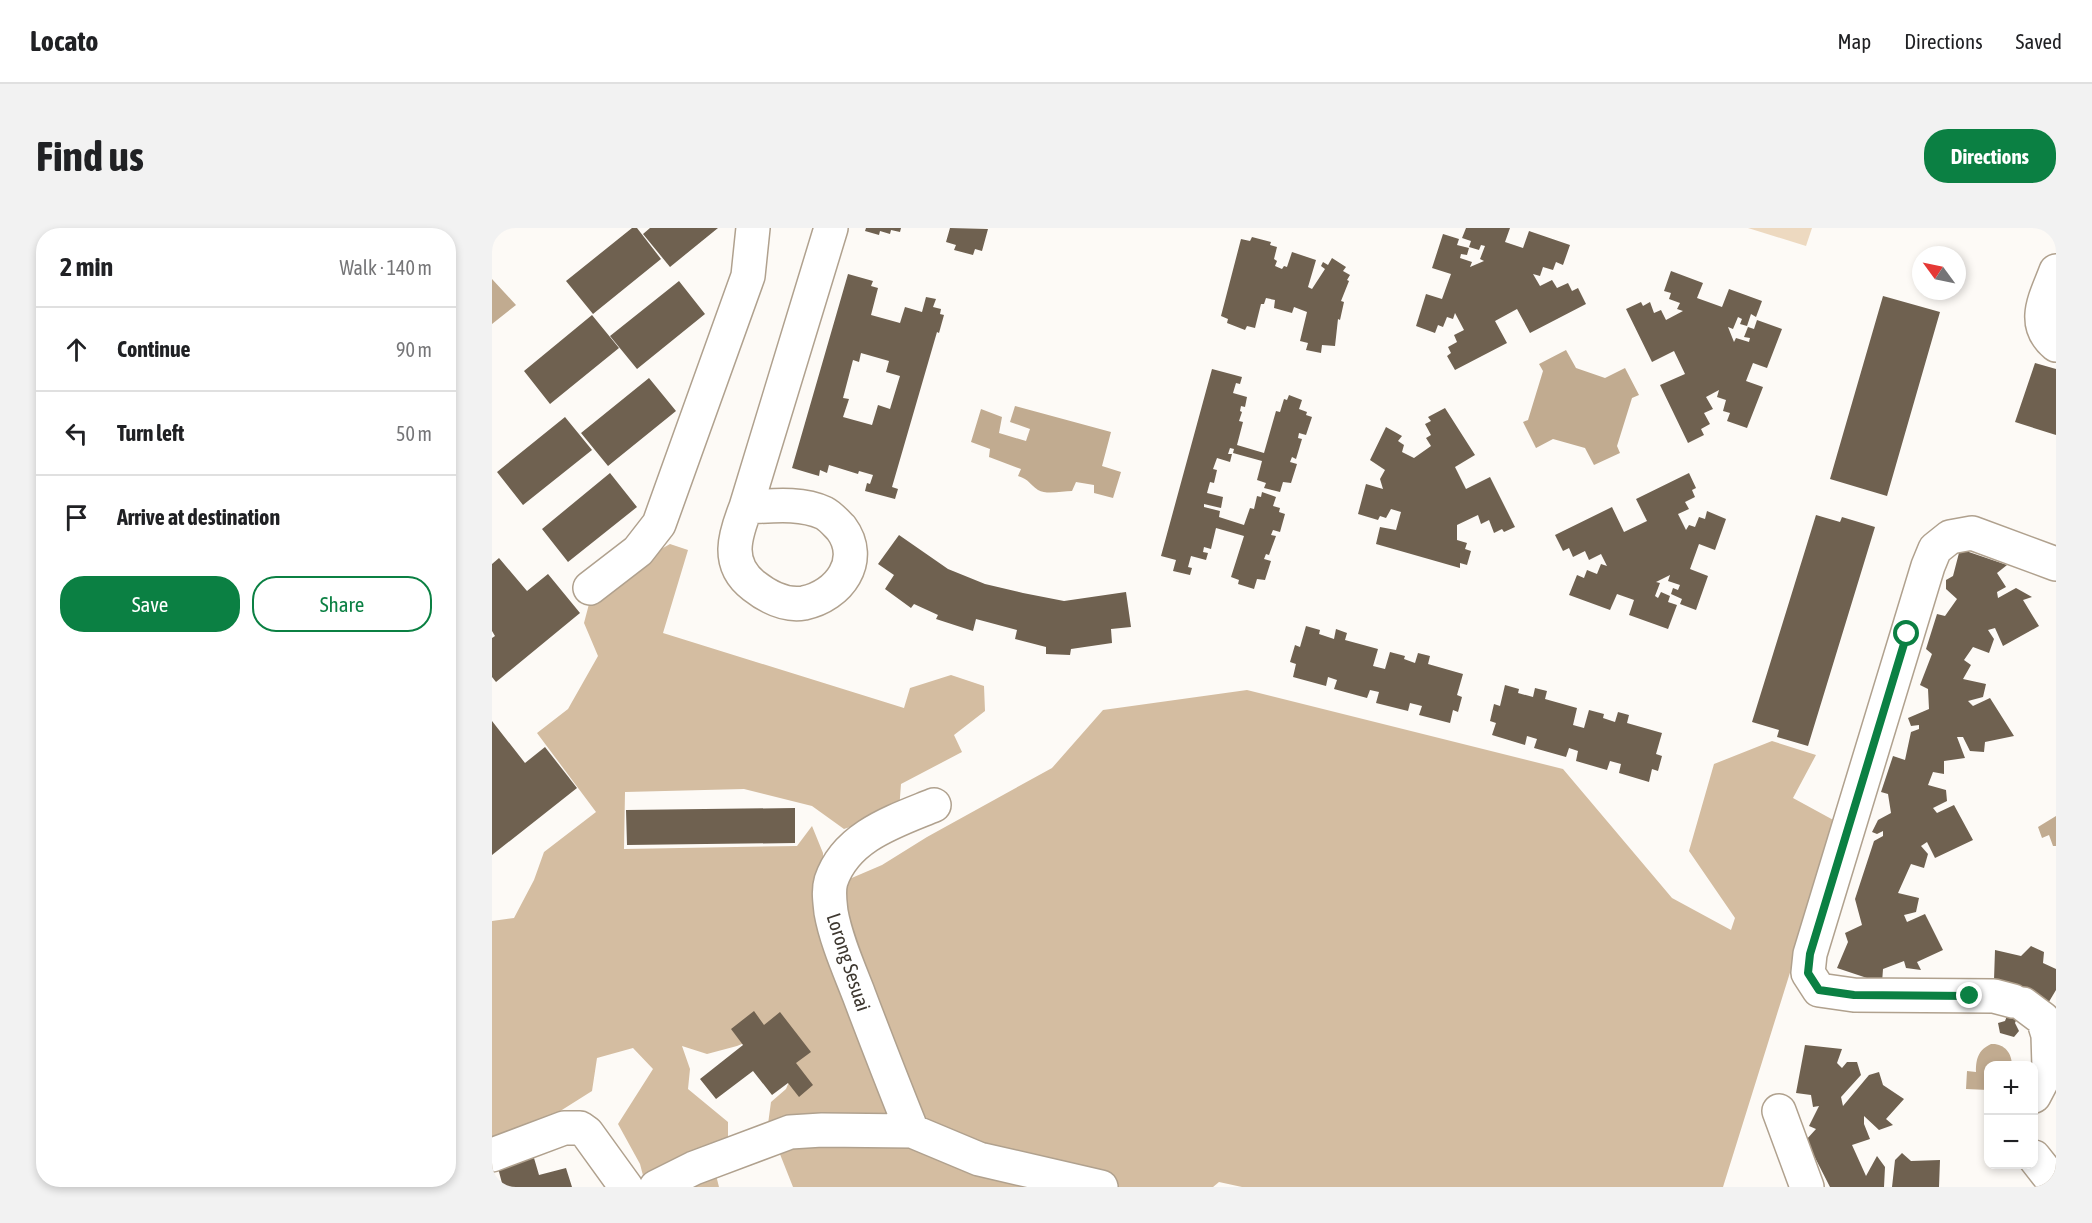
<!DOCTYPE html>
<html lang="en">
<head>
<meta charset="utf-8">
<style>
	body { margin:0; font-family:"Asap Condensed",sans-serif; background:#f2f2f2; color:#202124 }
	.controls { position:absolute; right:18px; bottom:18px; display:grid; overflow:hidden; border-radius:12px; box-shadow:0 3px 9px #0003 }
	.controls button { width:54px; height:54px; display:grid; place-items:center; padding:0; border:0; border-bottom:2px solid #e0e0e0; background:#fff; color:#202124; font:30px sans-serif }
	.compass { position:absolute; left:1420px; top:18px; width:54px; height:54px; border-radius:50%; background:#fff; box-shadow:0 3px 9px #0003; rotate:303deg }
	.stop { position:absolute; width:18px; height:18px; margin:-14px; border:4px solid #0b8043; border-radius:50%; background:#fff }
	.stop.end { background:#0b8043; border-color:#fff; box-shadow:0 2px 6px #0008 }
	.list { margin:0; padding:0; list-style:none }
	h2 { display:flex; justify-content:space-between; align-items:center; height:78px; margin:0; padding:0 24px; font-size:26px }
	h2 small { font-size:20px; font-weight:400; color:#757577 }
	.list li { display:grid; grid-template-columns:39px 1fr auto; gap:18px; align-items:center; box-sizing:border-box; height:84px; padding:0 24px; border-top:2px solid #e0e0e0 }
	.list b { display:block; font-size:22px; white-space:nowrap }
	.list em { font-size:20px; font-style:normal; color:#757577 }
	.actions { display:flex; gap:12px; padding:18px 24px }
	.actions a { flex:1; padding:14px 0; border:2px solid #0b8043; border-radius:24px; text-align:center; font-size:21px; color:#0b8043 }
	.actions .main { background:#0b8043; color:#fff }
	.icon { flex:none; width:33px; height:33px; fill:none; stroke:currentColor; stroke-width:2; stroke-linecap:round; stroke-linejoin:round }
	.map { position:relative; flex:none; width:1564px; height:959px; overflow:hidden; border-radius:24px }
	header { display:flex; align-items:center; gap:36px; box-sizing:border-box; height:84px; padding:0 30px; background:#fff; border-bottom:2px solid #e0e0e0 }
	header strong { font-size:28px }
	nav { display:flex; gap:33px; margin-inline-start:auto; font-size:21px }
	.intro { display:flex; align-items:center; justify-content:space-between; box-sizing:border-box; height:144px; padding:0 36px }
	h1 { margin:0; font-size:42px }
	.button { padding:15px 27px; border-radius:24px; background:#0b8043; color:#fff; font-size:21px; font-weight:700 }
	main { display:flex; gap:36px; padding:0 36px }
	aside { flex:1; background:#fff; border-radius:24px; box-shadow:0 3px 9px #0003 }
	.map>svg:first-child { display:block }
</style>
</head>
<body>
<header>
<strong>Locato</strong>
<nav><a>Map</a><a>Directions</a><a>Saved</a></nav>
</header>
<div class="intro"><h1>Find us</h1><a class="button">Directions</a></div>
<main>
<aside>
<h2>2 min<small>Walk · 140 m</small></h2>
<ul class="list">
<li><svg class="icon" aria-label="ahead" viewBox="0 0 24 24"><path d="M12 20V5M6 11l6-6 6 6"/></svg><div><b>Continue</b></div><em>90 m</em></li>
<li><svg class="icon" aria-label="left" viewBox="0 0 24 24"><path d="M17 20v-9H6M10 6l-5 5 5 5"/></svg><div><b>Turn left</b></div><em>50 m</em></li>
<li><svg class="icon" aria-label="arrive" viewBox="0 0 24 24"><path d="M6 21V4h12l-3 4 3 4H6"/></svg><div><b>Arrive at destination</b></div></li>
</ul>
<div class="actions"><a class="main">Save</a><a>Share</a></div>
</aside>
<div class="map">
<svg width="1564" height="959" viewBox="0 0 1564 959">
	<rect width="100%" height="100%" fill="#fdfaf6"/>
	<path fill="#edd9c0" d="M 1256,0 L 1320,0 L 1314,18 Z"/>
	<path fill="#d4bda1" d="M 178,316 L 196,322 L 171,405 L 412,480 L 418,460 L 459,447 L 492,458 L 493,483 L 462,507 L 470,524 L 409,556 L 407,583 L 352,601 L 320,578 L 252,561 L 133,564 L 132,621 L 305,618 L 320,598 L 331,625 L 331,651 L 348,655 L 390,637 L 435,609 L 560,540 L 611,482 L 755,462 L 1071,541 L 1180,670 L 1239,702 L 1243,690 L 1197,623 L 1222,536 L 1280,513 L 1324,527 L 1301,570 L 1345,594 L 1231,959 L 750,959 L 727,954 L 721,959 L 301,959 L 276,896 L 279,874 L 294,861 L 303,839 L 277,805 L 245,818 L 215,826 L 190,818 L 198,841 L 196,861 L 236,894 L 236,919 L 224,947 L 227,959 L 154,959 L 148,936 L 126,896 L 161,841 L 141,820 L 105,830 L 100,863 L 54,892 L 0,915 L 0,693 L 22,690 L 42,652 L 52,624 L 104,584 L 45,505 L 76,481 L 106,428 L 92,395 L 97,376 L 143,336 Z"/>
	<path fill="#c1ab90" d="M 0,51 L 24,77 L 0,96 Z
		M 1074,122 L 1084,140 L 1113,150 L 1133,140 L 1147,167 L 1140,170 L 1125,218 L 1128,225 L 1102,237 L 1093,220 L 1061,211 L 1044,220 L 1031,194 L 1036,192 L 1051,143 L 1047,136 Z
		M 523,178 L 619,204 L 610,238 L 629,244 L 621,270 L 602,265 L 602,257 L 584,254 L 580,263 C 570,263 555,267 546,262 C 537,256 538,252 526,248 L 529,241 L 497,229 L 498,221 L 479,214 L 489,181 L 510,189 L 507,205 L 534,213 L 538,201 L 518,194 Z
		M 1564,588 L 1564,618 L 1561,618 L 1557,607 L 1550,610 L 1546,599 Z
		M 1499,816 C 1512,815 1520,825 1520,837 L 1496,838 L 1496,862 L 1474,861 L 1475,843 L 1484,844 C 1484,831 1486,822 1499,816 Z"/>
	<path fill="#6f6150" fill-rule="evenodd" d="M 140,0 L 145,0 L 169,31 L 101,86 L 74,53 Z
		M 158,0 L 226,0 L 178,39 L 151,6 Z
		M 374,0 L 409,0 L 408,4 L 399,2 L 398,6 L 388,3 L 387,7 L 373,3 Z
		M 458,0 L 496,1 L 490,23 L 483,21 L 481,27 L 462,22 L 464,17 L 454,14 Z
		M 974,0 L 1018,0 L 1013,14 L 1031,20 L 1037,3 L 1078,17 L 1071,37 L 1064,34 L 1061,42 L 1051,39 L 1048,48 L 1041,46 L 1048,58 L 1060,52 L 1065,60 L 1076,55 L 1080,63 L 1086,60 L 1094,76 L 1038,105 L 1025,81 L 1003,93 L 1015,115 L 963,142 L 955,128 L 959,125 L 956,119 L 965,114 L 962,107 L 972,102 L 963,85 L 961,91 L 955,89 L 951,99 L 946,97 L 943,105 L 924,98 L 934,66 L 950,71 L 959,46 L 940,40 L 951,6 L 967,11 L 965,17 L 977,20 L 975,27 L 969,26 L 968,30 L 980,34 L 978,39 L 992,33 L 988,31 L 993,18 L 989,17 L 987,22 L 977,19 L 979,13 L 970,10 Z
		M 760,9 L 779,14 L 778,17 L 785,19 L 782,31 L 785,33 L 783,38 L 790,41 L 792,38 L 795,39 L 800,24 L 824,32 L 816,59 L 820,61 L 833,41 L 829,38 L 831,34 L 836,37 L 840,30 L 854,39 L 851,43 L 858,47 L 855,52 L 857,53 L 849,73 L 852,74 L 848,92 L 846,91 L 843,118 L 830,117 L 829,125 L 814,122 L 816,115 L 808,113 L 815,84 L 802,79 L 800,85 L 782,80 L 783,72 L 774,70 L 772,76 L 769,76 L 763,100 L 755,98 L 753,102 L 735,95 L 736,91 L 729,88 L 749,11 L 758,13 Z
		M 1179,43 L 1211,55 L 1205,70 L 1230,79 L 1237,61 L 1270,73 L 1264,89 L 1259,86 L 1255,98 L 1248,96 L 1250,91 L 1246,89 L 1241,101 L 1236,99 L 1242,114 L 1244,110 L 1257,114 L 1258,110 L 1252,109 L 1256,99 L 1262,101 L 1265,92 L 1290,101 L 1275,140 L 1261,135 L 1254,153 L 1271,159 L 1255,200 L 1235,193 L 1238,185 L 1231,183 L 1234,172 L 1225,169 L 1227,162 L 1214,169 L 1221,181 L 1212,185 L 1218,196 L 1209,201 L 1212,207 L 1196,215 L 1168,157 L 1193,146 L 1182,123 L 1160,134 L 1134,81 L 1149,74 L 1151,78 L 1158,74 L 1162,85 L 1169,82 L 1174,92 L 1191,83 L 1185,81 L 1188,75 L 1177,71 L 1179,65 L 1172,63 Z
		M 356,46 L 381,53 L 379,58 L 386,60 L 379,87 L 408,95 L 413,79 L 430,84 L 434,69 L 444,71 L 441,79 L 449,81 L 448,86 L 452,87 L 447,105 L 445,104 L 400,259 L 406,261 L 403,271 L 373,263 L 375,255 L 378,256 L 381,247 L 367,243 L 366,246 L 337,237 L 335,245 L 328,242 L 327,248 L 300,240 ZM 369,125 L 397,133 L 394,144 L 408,148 L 398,181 L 386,177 L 380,197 L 351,189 L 357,171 L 351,170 L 361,132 L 367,134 Z
		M 187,53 L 213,86 L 145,141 L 118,108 Z
		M 1391,68 L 1448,84 L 1395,268 L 1338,251 Z
		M 100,87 L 127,120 L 58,176 L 32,143 Z
		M 1543,135 L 1564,141 L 1564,207 L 1523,194 Z
		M 720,141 L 750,149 L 748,156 L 744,155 L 741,165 L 755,169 L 753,179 L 749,178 L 748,183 L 750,184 L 747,193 L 751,194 L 745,217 L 772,225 L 784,183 L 788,184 L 792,171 L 795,172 L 797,167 L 810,172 L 807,181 L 815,184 L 814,187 L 820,189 L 814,207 L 807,205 L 806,210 L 810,211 L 804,231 L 800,229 L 798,234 L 805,236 L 799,255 L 791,254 L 788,264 L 772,260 L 774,255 L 765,252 L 770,233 L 741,225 L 742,221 L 738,220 L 736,226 L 740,226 L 738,234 L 725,230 L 721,241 L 725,242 L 722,255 L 718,254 L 715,265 L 731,269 L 729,280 L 712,276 L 712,279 L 728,283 L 727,289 L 752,297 L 758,280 L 762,281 L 765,268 L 769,269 L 770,264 L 784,269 L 781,278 L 788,280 L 787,284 L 793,286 L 788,304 L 781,302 L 779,307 L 784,308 L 777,327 L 774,326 L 772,331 L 779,333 L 773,352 L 765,351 L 762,361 L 746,356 L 747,352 L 739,349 L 752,308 L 724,300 L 719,321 L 712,319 L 711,324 L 716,325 L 714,332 L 699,328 L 696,339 L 700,340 L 698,347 L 681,343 L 684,332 L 669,328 Z
		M 157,150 L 184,183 L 116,238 L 89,205 Z
		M 953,180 L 983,227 L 963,239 L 974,261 L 998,249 L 1023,299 L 1012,304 L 1010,301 L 1002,305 L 997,292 L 989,296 L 986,287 L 965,297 L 965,312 L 975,315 L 973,321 L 979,323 L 975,337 L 968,335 L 968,340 L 884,316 L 888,299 L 904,302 L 909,284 L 899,281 L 894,290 L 888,288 L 886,292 L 866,286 L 874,256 L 891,261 L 888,251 L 893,242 L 878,232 L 894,199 L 910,208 L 906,213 L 912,217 L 910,224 L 922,230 L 939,218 L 934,210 L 939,207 L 933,196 L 939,193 L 936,189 Z
		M 73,189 L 100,222 L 31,277 L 5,244 Z
		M 118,245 L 145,279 L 76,334 L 50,301 Z
		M 1197,245 L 1204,260 L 1200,262 L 1203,269 L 1193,274 L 1197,281 L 1186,286 L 1194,302 L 1197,297 L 1203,299 L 1207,289 L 1213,291 L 1215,283 L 1234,291 L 1223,322 L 1207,316 L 1198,341 L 1216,348 L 1204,382 L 1188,376 L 1190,371 L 1179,366 L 1181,360 L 1186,362 L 1188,357 L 1176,353 L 1178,347 L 1164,354 L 1168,355 L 1163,368 L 1166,370 L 1169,364 L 1178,368 L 1176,374 L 1185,377 L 1176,401 L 1137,387 L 1142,372 L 1125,366 L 1118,382 L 1077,367 L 1085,347 L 1092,350 L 1095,342 L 1105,346 L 1109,336 L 1115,338 L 1109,326 L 1097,332 L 1093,323 L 1081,329 L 1077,320 L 1071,323 L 1063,307 L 1120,279 L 1132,304 L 1155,293 L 1144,271 Z
		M 1324,287 L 1348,294 L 1350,289 L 1383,299 L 1316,518 L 1285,509 L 1287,502 L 1260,494 Z
		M 407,307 L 456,341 L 493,356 L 531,365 L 572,373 L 634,364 L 639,399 L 619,401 L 620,415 L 579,421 L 578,427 L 554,426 L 554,419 L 523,411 L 525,402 L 484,391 L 481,403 L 444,391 L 446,387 L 422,376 L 419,380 L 393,361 L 402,347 L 386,336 Z
		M 1468,321 L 1515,337 L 1505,345 L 1514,359 L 1505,364 L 1506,370 L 1524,360 L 1540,369 L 1531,372 L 1547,398 L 1511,418 L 1503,400 L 1496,402 L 1502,411 L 1497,425 L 1481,419 L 1472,432 L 1479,437 L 1471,451 L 1494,456 L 1491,469 L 1476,473 L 1481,478 L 1498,470 L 1522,508 L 1493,514 L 1492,524 L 1478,523 L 1471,509 L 1465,509 L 1473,530 L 1452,533 L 1452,546 L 1441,544 L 1436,557 L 1454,562 L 1455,573 L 1441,580 L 1445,585 L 1462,577 L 1481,612 L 1443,630 L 1435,614 L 1429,618 L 1436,626 L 1432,640 L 1419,636 L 1406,665 L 1427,670 L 1424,684 L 1412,687 L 1415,694 L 1433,686 L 1451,722 L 1425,734 L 1429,742 L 1414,740 L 1412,733 L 1391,741 L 1390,755 L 1345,740 L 1356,714 L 1353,705 L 1370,697 L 1363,671 L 1382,613 L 1391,608 L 1391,603 L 1385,606 L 1380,604 L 1386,592 L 1399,585 L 1396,566 L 1389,564 L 1401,528 L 1413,532 L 1419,504 L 1427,501 L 1427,497 L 1419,498 L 1416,490 L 1437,481 L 1436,461 L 1428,457 L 1440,426 L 1434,421 L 1445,386 L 1453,388 L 1465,371 L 1454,361 L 1454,352 L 1461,348 Z
		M 7,330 L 35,363 L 56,346 L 88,385 L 4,454 L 0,449 L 0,410 L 3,408 L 0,403 L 0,336 Z
		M 814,398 L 828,402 L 827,406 L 842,411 L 844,401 L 855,405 L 853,412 L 886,421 L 881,438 L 893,441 L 898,424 L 913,428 L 912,431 L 923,435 L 926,425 L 938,428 L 936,436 L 971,446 L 965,467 L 970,469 L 966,484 L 961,482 L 958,495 L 927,487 L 930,478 L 918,475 L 916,483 L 884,475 L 887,464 L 878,462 L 875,470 L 842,461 L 845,452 L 836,449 L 834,458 L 801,449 L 804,436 L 798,434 L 803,417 L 808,419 Z
		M 1013,457 L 1027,461 L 1026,465 L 1041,469 L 1043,460 L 1055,463 L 1053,471 L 1085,480 L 1081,497 L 1092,500 L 1097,482 L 1112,486 L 1111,490 L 1123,494 L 1126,484 L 1137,487 L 1135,495 L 1170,505 L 1164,526 L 1170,528 L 1166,543 L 1160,541 L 1157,554 L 1127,545 L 1129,536 L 1118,533 L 1115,542 L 1084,533 L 1086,523 L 1077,520 L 1074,529 L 1042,520 L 1045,511 L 1035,508 L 1033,517 L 1000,507 L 1004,495 L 998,493 L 1002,476 L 1008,478 Z
		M 0,493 L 33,535 L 53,519 L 85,560 L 0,627 Z
		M 303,580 L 303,615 L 135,617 L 134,582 Z
		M 1539,718 L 1552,724 L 1551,735 L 1564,741 L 1564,762 L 1555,777 L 1535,766 L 1523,795 L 1527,803 L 1522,809 L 1508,805 L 1506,795 L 1513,793 L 1526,760 L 1518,754 L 1502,752 L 1503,722 L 1529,728 Z
		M 262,783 L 272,797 L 288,784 L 319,824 L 304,835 L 321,857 L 307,869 L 296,855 L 280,867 L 261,843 L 224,871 L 208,851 L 251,817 L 239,801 Z
		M 1313,817 L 1350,821 L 1345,835 L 1350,840 L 1355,834 L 1365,834 L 1369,847 L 1349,869 L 1351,878 L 1377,847 L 1387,844 L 1391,857 L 1412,871 L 1394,891 L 1401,897 L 1387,902 L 1372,888 L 1372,896 L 1378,911 L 1360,917 L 1374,948 L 1385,928 L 1393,939 L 1392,959 L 1338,959 L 1314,912 L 1324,901 L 1317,898 L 1327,878 L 1321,879 L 1319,867 L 1304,865 Z
		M 1410,925 L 1419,933 L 1448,932 L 1447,959 L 1400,959 L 1403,932 Z
		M 42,930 L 47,947 L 74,940 L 80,959 L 11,959 L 6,940 Z"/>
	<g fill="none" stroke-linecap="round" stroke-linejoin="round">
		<g stroke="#b0a18e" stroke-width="36">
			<path id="minor" d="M 1564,43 C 1554,70 1538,95 1564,117
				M 254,279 C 279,278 308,274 332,285 C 338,288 344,295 349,300 C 373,332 347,368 312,375 C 294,378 276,369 262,358 C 233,336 243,307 254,279 L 339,0
				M 98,360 L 146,323 L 167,296 L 256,48 L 261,0
				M 1521,773 L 1502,768 L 1362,767 L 1327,762 L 1316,745 L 1318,726 L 1436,338 L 1443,321 L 1458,309 L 1480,305 L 1564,336
				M 1531,776 L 1551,791 L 1556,807 L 1557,839 L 1542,868
				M 1287,883 L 1315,959
				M 420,903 C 402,858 384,812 367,767 C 357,741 344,712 339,684 C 338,674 336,663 339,653 C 354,608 403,593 442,577
				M 0,927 L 72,900 L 88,900 L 95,905 L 134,959
				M 1542,929 L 1564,957
				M 164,959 L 202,940 L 298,904 L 330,902 L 420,903 L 487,931 L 609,959"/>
		</g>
		<use href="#minor" stroke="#fff" stroke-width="33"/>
	</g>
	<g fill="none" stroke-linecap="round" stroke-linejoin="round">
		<path stroke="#0b8043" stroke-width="8" d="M 1415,406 L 1318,726 L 1316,745 L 1327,762 L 1362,767 L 1478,768"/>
	</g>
	<g text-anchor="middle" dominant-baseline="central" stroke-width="6" stroke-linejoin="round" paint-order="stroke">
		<g font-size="20" fill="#3e3830" stroke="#fff">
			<text transform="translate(357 734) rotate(72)">Lorong Sesuai</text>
		</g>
	</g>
</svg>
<div class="controls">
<button>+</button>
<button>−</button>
</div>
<svg class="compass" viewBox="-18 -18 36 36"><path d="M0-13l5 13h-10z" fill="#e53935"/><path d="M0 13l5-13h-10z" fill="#757577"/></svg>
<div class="stop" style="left:1415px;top:406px"></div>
<div class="stop end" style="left:1478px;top:768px"></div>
</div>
</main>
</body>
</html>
